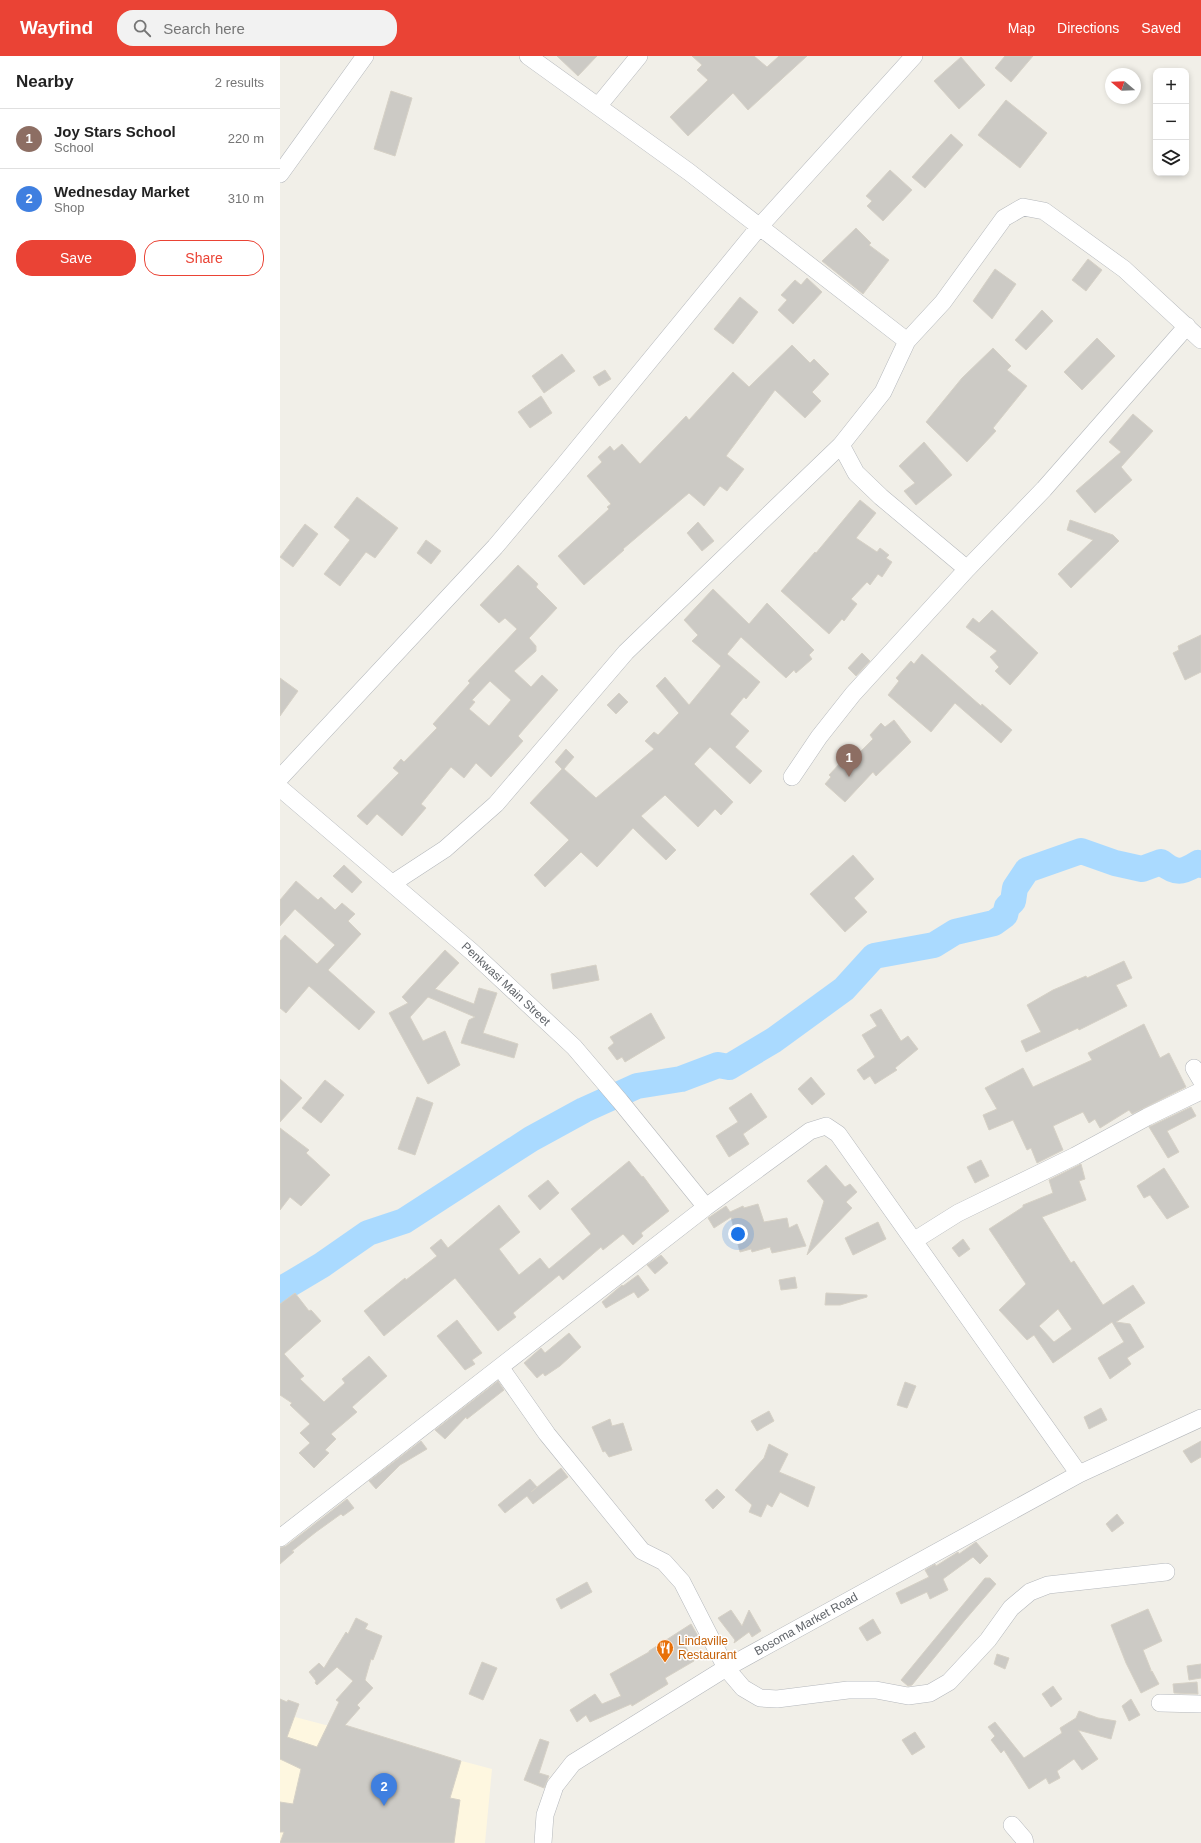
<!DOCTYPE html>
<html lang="en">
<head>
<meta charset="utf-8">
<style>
	body { margin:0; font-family:Helvetica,sans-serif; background:#f2f2f2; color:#222 }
	.controls { position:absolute; right:12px; top:12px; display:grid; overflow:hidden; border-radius:8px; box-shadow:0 2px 6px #0003 }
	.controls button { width:36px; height:36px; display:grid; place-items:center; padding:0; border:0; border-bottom:1px solid #e0e0e0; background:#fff; color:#222; font:20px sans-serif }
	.compass { position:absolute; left:825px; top:12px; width:36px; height:36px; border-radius:50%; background:#fff; box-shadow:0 2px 6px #0003; rotate:289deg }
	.you { position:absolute; left:458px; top:1178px; width:14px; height:14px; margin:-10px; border:3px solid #fff; border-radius:50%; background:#1a73e8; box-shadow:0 0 0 6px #1a73e833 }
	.badge { display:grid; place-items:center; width:26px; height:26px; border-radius:50%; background:#ea4335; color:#fff; font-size:13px; font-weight:700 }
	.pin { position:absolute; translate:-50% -33px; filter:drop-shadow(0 1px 2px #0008) }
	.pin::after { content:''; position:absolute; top:21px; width:14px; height:12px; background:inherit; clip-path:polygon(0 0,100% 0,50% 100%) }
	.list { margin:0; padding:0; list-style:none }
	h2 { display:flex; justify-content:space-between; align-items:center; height:52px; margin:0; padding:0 16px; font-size:17px }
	h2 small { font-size:13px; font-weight:400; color:#767676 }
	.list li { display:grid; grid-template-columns:26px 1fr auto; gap:12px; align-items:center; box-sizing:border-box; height:60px; padding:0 16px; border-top:1px solid #e0e0e0 }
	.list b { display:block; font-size:15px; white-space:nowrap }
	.list p { margin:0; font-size:13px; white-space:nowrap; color:#767676 }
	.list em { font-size:13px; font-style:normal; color:#767676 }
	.actions { display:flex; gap:8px; padding:12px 16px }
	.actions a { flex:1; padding:9px 0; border:1px solid #ea4335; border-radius:16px; text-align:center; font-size:14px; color:#ea4335 }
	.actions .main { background:#ea4335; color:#fff }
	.icon { flex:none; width:22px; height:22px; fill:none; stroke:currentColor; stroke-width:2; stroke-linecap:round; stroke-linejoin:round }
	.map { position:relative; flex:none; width:921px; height:1787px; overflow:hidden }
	header { display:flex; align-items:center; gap:24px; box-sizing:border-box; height:56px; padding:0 20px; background:#ea4335; color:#fff }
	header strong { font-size:19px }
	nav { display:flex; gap:22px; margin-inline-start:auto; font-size:14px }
	.search { width:280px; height:36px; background:#f2f2f2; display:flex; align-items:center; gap:10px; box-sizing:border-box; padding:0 14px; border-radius:16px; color:#767676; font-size:15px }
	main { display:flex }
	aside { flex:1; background:#fff }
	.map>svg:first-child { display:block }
</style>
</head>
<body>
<header>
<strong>Wayfind</strong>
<div class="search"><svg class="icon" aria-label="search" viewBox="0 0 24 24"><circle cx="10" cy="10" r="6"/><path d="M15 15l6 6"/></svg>Search here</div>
<nav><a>Map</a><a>Directions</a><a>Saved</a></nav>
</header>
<main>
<aside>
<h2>Nearby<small>2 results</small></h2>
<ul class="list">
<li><span class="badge" style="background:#8d6e63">1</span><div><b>Joy Stars School</b><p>School</p></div><em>220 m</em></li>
<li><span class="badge" style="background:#3f7fe0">2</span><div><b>Wednesday Market</b><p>Shop</p></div><em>310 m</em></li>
</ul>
<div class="actions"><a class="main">Save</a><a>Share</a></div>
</aside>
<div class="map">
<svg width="921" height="1787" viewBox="0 0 921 1787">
	<rect width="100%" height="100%" fill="#f1efe8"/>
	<path fill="#fef7e0" d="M 0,1657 L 212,1713 L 205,1787 L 0,1787 Z"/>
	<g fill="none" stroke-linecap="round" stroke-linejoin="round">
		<path stroke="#aadaff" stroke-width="26" d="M 0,1234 L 42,1209 L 88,1177 L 124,1165 L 251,1083 L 304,1054 L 357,1030 L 401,1023 L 438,1009 L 449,1011 L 494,984 L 564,933 L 594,900 L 654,889 L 675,876 L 714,867 L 725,859 L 727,851 L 733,845 L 735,832 L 747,814 L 801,795 L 835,807 L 862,813 L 881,806 C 896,818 902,817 918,807 L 921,809"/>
	</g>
	<path fill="#cccac5" stroke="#d6d1c6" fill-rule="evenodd" d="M 277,0 L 317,0 L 298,20 Z
		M 412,0 L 474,0 L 487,11 L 499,0 L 527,0 L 468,54 L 453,37 L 408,80 L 390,61 L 428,24 L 417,14 L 422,9 Z
		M 725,0 L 753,0 L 731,26 L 715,12 Z
		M 681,1 L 705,29 L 679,53 L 654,25 Z
		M 111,35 L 132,42 L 115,100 L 94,93 Z
		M 726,44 L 767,77 L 740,112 L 698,79 Z
		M 671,78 L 683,89 L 645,132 L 632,121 Z
		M 610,114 L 632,134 L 603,165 L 587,150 L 592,145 L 586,140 Z
		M 576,172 L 591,187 L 589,189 L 609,204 L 583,238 L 542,205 Z
		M 808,203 L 822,214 L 806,235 L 792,224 Z
		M 715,213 L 736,228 L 712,263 L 693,245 Z
		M 527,222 L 542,236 L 513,268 L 498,254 L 507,244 L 501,239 L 515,224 L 521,229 Z
		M 460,241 L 478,256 L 453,288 L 434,273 Z
		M 762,254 L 773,265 L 746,294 L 735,284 Z
		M 817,282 L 835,300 L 802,334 L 784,316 Z
		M 512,289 L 530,307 L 534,303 L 549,318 L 532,336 L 541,345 L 525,362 L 495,334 L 446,400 L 464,413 L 447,435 L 440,430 L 424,450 L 409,437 L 343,493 L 344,494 L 304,529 L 278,500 L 329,453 L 327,451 L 331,448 L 307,420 L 322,406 L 318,401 L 330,390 L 334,395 L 342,388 L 360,408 L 406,360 L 409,364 L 453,316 L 469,331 Z
		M 713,292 L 731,310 L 727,314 L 747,330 L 713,372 L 716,375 L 687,406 L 646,366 L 682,322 Z
		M 282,298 L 295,315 L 264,337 L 252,320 Z
		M 325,314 L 331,323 L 319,330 L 313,321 Z
		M 261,340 L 272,357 L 250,372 L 238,356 Z
		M 853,358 L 873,375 L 841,411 L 852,424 L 815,457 L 796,435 L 841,396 L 829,386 Z
		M 644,386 L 672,419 L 636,449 L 624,435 L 635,427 L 619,410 Z
		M 77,441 L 118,472 L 95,502 L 86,496 L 60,530 L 44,518 L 70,484 L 54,471 Z
		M 580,444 L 596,457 L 576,482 L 597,496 L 600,492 L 609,499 L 606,502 L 612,506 L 602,521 L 598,518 L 590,529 L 587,526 L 571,543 L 577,548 L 564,565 L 562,563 L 549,578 L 501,535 L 535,496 L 536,497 Z
		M 790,464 L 833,479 L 839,485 L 791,532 L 778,518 L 813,484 L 787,474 Z
		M 418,466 L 434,485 L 422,495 L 407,477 Z
		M 25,468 L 38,478 L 13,511 L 0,501 Z
		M 146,484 L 161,495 L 151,508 L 137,497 Z
		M 238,509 L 258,528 L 256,531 L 277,552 L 249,582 L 256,590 L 256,595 L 234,615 L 251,631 L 262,619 L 278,634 L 238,680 L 243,685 L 211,721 L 196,707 L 184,722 L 171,711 L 141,748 L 146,752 L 122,780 L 97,758 L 87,769 L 77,760 L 119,717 L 113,712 L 121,703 L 124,706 L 157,672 L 153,668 L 190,627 L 188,625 L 237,573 L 225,562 L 219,567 L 200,549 ZM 210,625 L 231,644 L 209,670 L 189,653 L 195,646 L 192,644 Z
		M 433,533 L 469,568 L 487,547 L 534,594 L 529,599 L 532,603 L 516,617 L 514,614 L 506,622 L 461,581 L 447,598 L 480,626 L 466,643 L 464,641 L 450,658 L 469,675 L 455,691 L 482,715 L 470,728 L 430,691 L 414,708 L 453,746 L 441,759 L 435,753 L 418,771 L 385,739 L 361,760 L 396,794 L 386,804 L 353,772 L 317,811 L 301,796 L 265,831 L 254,819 L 289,784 L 250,747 L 282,713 L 275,706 L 286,693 L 294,701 L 284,713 L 316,742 L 374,693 L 365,685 L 374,676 L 378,679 L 399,657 L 376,630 L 385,621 L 409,649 L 441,610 L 412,585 L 418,579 L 404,564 Z
		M 712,554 L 758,597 L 730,629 L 715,615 L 719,611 L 710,601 L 717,595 L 686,571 L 693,562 L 699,567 Z
		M 921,579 L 921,616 L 905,624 L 893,597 L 899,594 L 898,590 Z
		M 582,597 L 590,605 L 576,620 L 568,612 Z
		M 642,598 L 701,650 L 702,648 L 732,674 L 721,687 L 675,647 L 651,676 L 608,639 L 619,625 L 616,622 L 631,605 L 634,608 Z
		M 0,622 L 18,635 L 0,660 Z
		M 339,637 L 348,646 L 336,658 L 327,649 Z
		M 614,664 L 631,686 L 596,720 L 593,716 L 565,746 L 545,728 L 551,721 L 549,719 L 562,705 L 567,709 L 593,683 L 590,679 L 601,667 L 605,671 Z
		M 573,799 L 594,823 L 574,842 L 587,856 L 565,876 L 530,838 Z
		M 64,809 L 82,826 L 72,837 L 53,820 Z
		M 16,825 L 38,844 L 41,841 L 55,854 L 62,847 L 75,858 L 68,865 L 81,878 L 48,914 L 95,956 L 79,974 L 29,930 L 6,957 L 0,952 L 0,885 L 5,879 L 37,908 L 55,889 L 15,853 L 0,870 L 0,844 Z
		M 165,894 L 179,907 L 155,933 L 194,948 L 199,932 L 217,937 L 203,977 L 238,988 L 234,1002 L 181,987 L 189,964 L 195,961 L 148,941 L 130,961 L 143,985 L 165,975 L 180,1009 L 148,1028 L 109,957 L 128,947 L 122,941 Z
		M 844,905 L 852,922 L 836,929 L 847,950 L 799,974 L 798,972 L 746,996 L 741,985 L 761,976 L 747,949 L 773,934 L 806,920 L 807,922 Z
		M 316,909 L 319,924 L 273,933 L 271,918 Z
		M 601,953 L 621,985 L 628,980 L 638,993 L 615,1012 L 617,1014 L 595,1028 L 590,1020 L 584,1024 L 577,1014 L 595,1001 L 582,979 L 597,970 L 590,959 Z
		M 371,957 L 385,982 L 345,1006 L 342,1001 L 337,1004 L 328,992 L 334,987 L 330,981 Z
		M 864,968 L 880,1002 L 889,997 L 906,1031 L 852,1058 L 849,1054 L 820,1072 L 815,1063 L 809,1067 L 803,1056 L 773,1070 L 783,1094 L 757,1107 L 751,1092 L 747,1094 L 733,1064 L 709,1074 L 703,1059 L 717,1053 L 705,1032 L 743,1012 L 753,1031 L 812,1004 L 808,997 Z
		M 531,1021 L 545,1038 L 532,1049 L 518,1033 Z
		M 0,1023 L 22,1042 L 0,1066 Z
		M 45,1024 L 64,1039 L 41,1067 L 22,1052 Z
		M 471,1037 L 487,1061 L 463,1078 L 469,1088 L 449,1101 L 436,1080 L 458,1066 L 449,1052 Z
		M 137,1041 L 153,1047 L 135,1099 L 118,1093 Z
		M 911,1051 L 916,1060 L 887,1075 L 899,1096 L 888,1102 L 869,1071 Z
		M 0,1072 L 29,1094 L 26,1097 L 50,1119 L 21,1150 L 10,1141 L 0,1154 Z
		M 701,1104 L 709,1120 L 695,1127 L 687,1111 Z
		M 349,1105 L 362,1121 L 363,1120 L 389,1155 L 361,1177 L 363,1180 L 353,1189 L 343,1178 L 323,1194 L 321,1191 L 283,1224 L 279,1219 L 233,1257 L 236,1261 L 218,1275 L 175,1222 L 104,1280 L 84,1255 L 125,1222 L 126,1224 L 157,1200 L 150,1192 L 161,1183 L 168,1192 L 219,1149 L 240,1176 L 219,1193 L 239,1219 L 260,1202 L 269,1213 L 311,1178 L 291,1153 Z
		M 801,1108 L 805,1123 L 799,1125 L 806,1144 L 762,1161 L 791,1207 L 794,1205 L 823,1249 L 853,1229 L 865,1247 L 836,1266 L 850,1268 L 864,1291 L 847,1302 L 851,1308 L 830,1323 L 818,1302 L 844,1286 L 832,1266 L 773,1307 L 754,1279 L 747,1284 L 719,1254 L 746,1228 L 709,1173 L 743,1151 L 743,1149 L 773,1137 L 769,1124 ZM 778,1253 L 792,1273 L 774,1286 L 759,1270 Z
		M 546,1109 L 565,1131 L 570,1128 L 577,1136 L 566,1146 L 572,1152 L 527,1199 L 544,1145 L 527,1125 Z
		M 884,1112 L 909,1151 L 887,1163 L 870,1139 L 864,1142 L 857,1130 Z
		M 268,1124 L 279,1137 L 260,1154 L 248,1140 Z
		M 478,1148 L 484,1166 L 507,1162 L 509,1172 L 517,1168 L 526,1190 L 492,1197 L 490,1191 L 472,1196 L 471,1193 L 460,1196 L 451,1161 L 434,1172 L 428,1162 L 446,1150 L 450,1156 L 463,1150 L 464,1152 Z
		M 598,1166 L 606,1183 L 573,1199 L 565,1182 Z
		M 683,1183 L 690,1193 L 679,1201 L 672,1192 Z
		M 381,1199 L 388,1207 L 375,1218 L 367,1209 Z
		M 358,1219 L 369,1234 L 358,1242 L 354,1236 L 326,1252 L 322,1246 L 342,1229 L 343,1230 Z
		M 515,1221 L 517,1232 L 501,1234 L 499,1224 Z
		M 15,1237 L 29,1255 L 31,1254 L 41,1265 L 4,1298 L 24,1320 L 20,1323 L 44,1346 L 65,1327 L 62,1323 L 89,1300 L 107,1320 L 72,1351 L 77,1356 L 51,1378 L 56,1383 L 45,1394 L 49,1397 L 34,1412 L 19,1397 L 30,1387 L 20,1377 L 30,1368 L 10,1349 L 12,1347 L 0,1339 L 0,1248 Z
		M 546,1237 L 587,1239 L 587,1241 L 560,1249 L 545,1249 Z
		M 177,1264 L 202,1297 L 192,1304 L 195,1308 L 185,1314 L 157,1280 Z
		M 289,1277 L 301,1291 L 280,1310 L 265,1320 L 263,1317 L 257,1322 L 244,1307 L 261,1292 L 265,1297 Z
		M 218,1325 L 224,1334 L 187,1363 L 186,1361 L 165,1383 L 155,1374 Z
		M 625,1326 L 636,1330 L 627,1352 L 617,1349 Z
		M 821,1352 L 827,1364 L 809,1373 L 804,1361 Z
		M 489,1355 L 494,1365 L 477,1375 L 471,1365 Z
		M 330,1363 L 332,1370 L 343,1367 L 352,1394 L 329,1401 L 325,1395 L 323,1396 L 312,1371 Z
		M 141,1385 L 147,1393 L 120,1409 L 96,1433 L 89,1425 Z
		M 921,1385 L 921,1401 L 911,1407 L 903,1395 Z
		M 489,1388 L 508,1398 L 499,1416 L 535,1431 L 528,1451 L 500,1436 L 492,1451 L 487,1448 L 481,1461 L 469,1456 L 472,1449 L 455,1434 L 484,1402 Z
		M 281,1412 L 288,1421 L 253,1448 L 247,1440 L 225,1457 L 218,1449 L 250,1423 L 257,1431 L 251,1436 Z
		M 437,1433 L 445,1441 L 433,1453 L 425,1444 Z
		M 67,1443 L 74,1452 L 63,1460 L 61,1458 L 36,1476 L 12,1495 L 14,1496 L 0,1508 L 0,1492 L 6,1490 Z
		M 837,1458 L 844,1467 L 832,1476 L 826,1468 Z
		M 696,1486 L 708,1500 L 700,1508 L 693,1501 L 663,1523 L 668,1534 L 650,1543 L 647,1536 L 621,1548 L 616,1537 L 649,1521 L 645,1514 L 655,1508 L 656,1510 L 678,1496 L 679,1498 Z
		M 705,1522 L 710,1522 L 716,1528 L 685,1564 L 632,1629 L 628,1630 L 621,1624 Z
		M 307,1526 L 312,1536 L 281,1553 L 276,1543 Z
		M 868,1553 L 882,1585 L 863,1594 L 871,1614 L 870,1615 L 872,1615 L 879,1628 L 861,1637 L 846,1607 L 831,1569 Z
		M 451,1554 L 462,1570 L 469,1554 L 481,1575 L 472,1581 L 469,1576 L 454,1587 L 455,1584 L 438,1562 Z
		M 76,1562 L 88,1568 L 85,1573 L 102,1580 L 93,1604 L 91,1603 L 85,1624 L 93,1632 L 77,1649 L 80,1652 L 65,1669 L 181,1705 L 170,1742 L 180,1744 L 174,1787 L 0,1787 L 4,1776 L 0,1776 L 0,1746 L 13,1748 L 21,1713 L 0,1703 L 0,1643 L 7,1646 L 8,1644 L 19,1648 L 7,1681 L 37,1691 L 59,1646 L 56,1644 L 73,1625 L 57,1611 L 37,1629 L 35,1627 L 36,1625 L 29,1616 L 39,1607 L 44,1612 L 66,1576 L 68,1578 Z
		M 593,1563 L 601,1577 L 587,1585 L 579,1572 Z
		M 411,1568 L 418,1580 L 404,1588 L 414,1605 L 385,1622 L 388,1628 L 352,1650 L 351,1648 L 310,1666 L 306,1659 L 297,1666 L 290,1654 L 315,1638 L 322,1648 L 341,1640 L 330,1618 L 369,1596 L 369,1595 Z
		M 717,1598 L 729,1602 L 725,1613 L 714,1608 Z
		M 202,1606 L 217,1612 L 203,1644 L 189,1638 Z
		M 921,1608 L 921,1622 L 909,1624 L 907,1610 Z
		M 917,1626 L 918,1638 L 894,1637 L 893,1628 Z
		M 773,1630 L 782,1643 L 771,1651 L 762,1638 Z
		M 851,1643 L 860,1659 L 849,1665 L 842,1650 Z
		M 799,1655 L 818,1662 L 836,1665 L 831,1683 L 798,1674 L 818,1703 L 802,1714 L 794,1703 L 777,1715 L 780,1722 L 769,1728 L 766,1722 L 749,1733 L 724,1694 L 721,1697 L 711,1684 L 715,1680 L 708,1671 L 715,1666 L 744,1702 L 782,1677 L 780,1672 L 796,1662 Z
		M 635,1676 L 645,1691 L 632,1699 L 622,1684 Z
		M 260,1683 L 269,1686 L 259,1717 L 269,1720 L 264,1732 L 244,1724 Z"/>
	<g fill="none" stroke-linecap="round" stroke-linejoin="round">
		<g stroke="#b5b8bc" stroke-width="18">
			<path id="minor" d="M 319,49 L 359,0
				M 0,118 L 85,0
				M 627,285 L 663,246 L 724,162 L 743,151 L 764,155 L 844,213 L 921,284
				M 561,389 L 576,417 L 601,441 L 687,513
				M 512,721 L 539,681 L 573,638 L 687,513 L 764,433 L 907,270
				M 0,722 L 215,491 L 280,414 L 480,170 L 634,0
				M 0,732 L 191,895 L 294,991 L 340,1045 L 426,1151
				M 113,827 L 165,793 L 216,748 L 346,596 L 561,389 L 603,336 L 627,285 L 409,116 L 248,0
				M 914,1012 L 921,1024
				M 635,1184 L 678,1157 L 795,1100 L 867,1061 L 921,1035
				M 220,1311 L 267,1378 L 362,1495 L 384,1506 L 402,1526 L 446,1612 L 463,1632 L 480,1642 L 497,1643 L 568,1634 L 596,1634 L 628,1640 L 650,1637 L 669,1626 L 708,1584 L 731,1552 L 750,1536 L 768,1529 L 886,1516
				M 0,1482 L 426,1151 L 530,1075 L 546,1070 L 558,1078 L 799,1418
				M 880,1647 L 921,1648
				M 732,1769 L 744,1783 L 745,1787
				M 263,1787 L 265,1759 L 275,1730 L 293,1707 L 446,1612 L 799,1418 L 921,1362"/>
		</g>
		<use href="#minor" stroke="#fff" stroke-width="17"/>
	</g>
	<defs>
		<g id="restaurant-pin" transform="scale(0.9)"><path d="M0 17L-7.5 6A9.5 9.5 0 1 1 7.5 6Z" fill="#e8710a" stroke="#fff"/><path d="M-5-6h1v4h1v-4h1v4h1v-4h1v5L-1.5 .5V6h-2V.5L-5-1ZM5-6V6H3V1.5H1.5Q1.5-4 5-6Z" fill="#fff"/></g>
	</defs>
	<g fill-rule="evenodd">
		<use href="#restaurant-pin" x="385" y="1592"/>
	</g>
	<g text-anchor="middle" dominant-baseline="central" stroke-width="3" stroke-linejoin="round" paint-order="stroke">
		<g font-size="12" fill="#5f6368" stroke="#fff">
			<text transform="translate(226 928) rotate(43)">Penkwasi Main Street</text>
			<text transform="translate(526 1568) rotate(-29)">Bosoma Market Road</text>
		</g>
		<g font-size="12" fill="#c56008" stroke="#fff" text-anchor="start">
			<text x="398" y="1585">Lindaville<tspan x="398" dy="14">Restaurant</tspan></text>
		</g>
	</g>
</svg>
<div class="controls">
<button>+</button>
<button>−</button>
<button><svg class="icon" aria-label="layers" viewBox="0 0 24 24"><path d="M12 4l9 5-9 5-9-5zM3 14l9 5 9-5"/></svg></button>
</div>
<svg class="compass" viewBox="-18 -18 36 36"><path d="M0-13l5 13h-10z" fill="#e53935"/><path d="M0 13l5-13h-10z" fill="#767676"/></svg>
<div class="you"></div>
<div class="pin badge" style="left:569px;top:721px;background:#8d6e63">1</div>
<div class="pin badge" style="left:104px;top:1750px;background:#3f7fe0">2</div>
</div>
</main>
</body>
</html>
